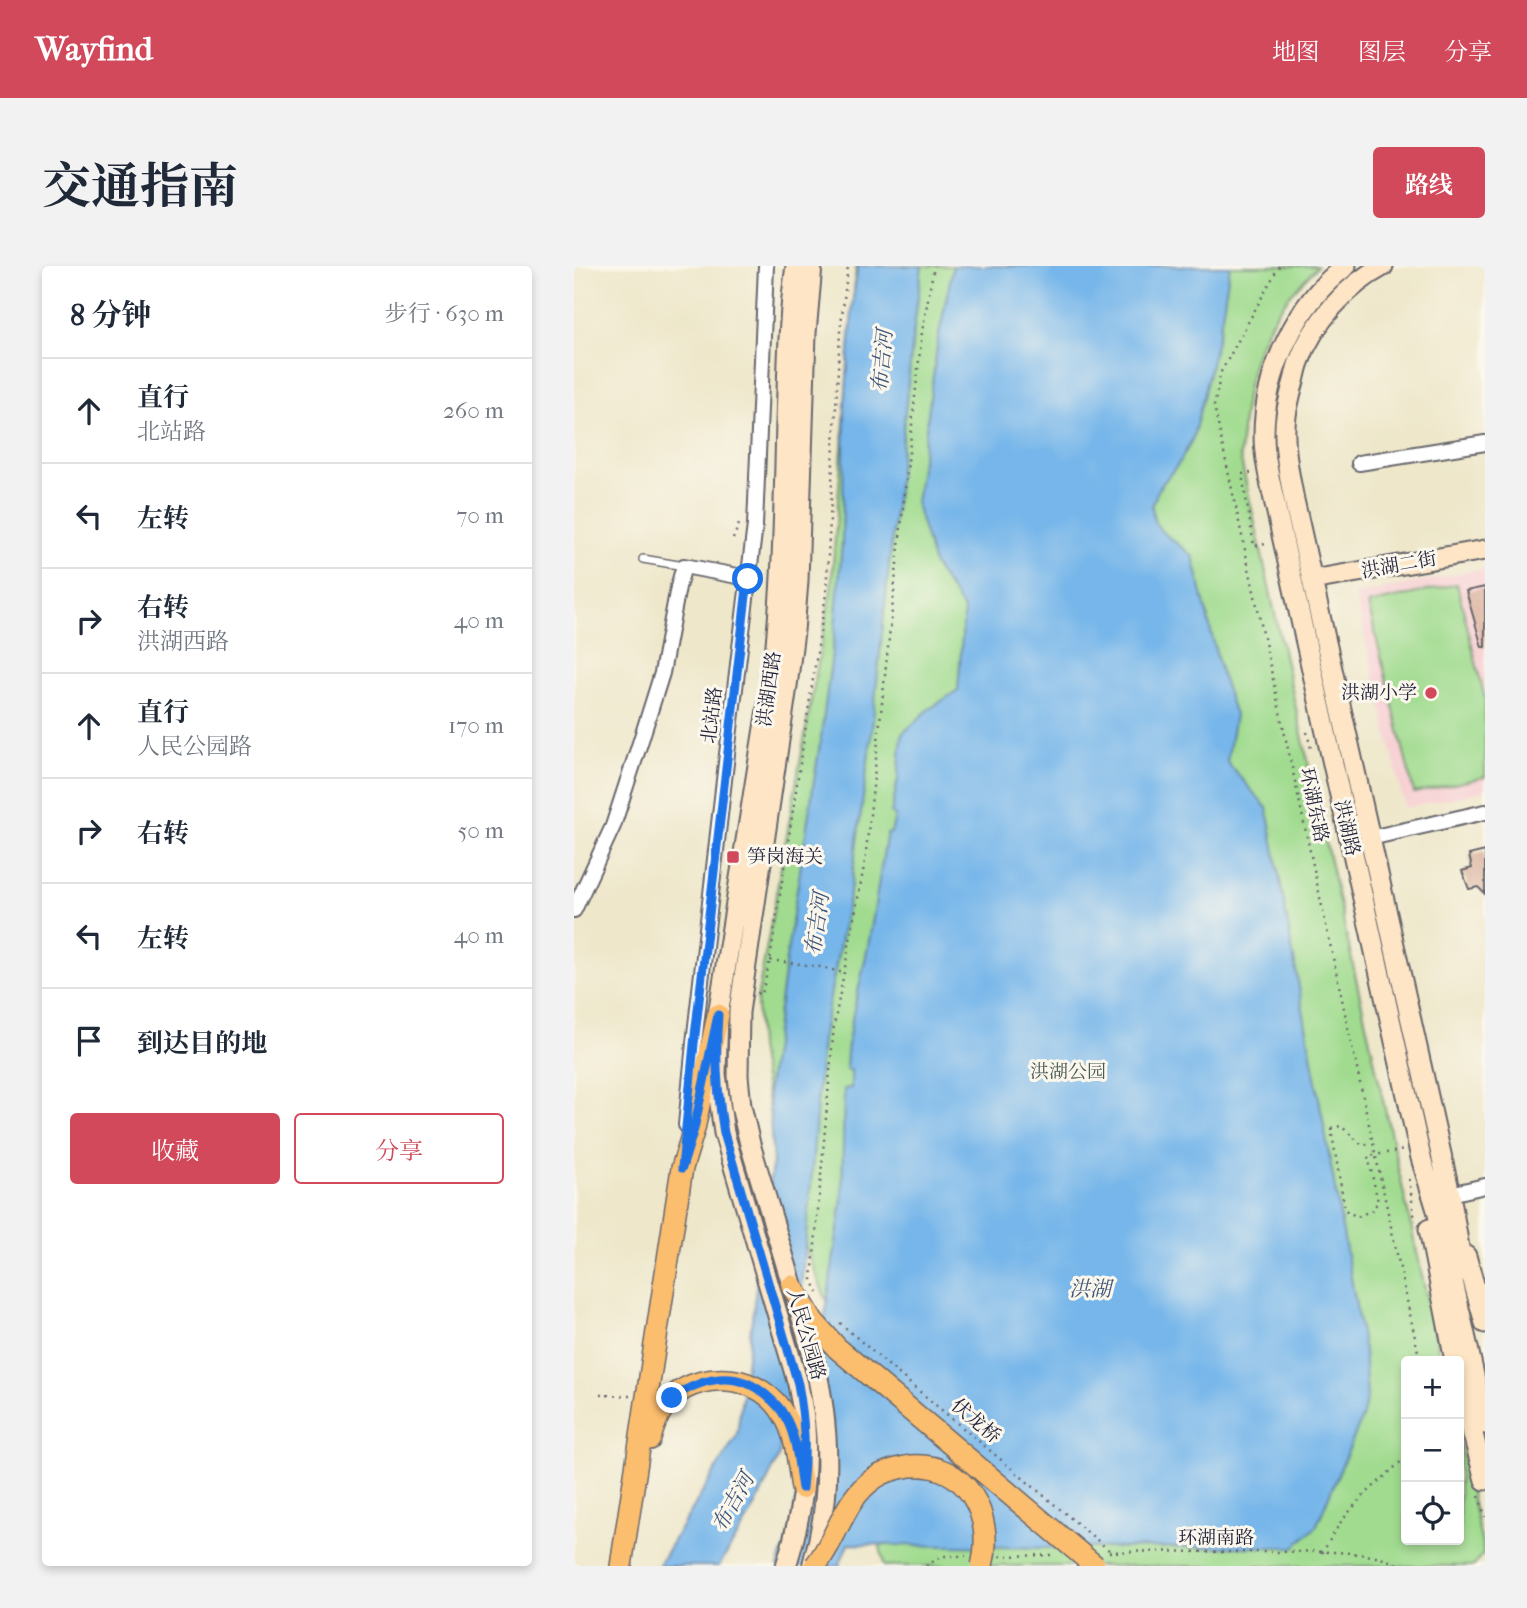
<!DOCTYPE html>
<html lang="zh">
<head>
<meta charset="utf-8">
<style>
	body { margin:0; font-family:"IM FELL French Canon","Noto Serif SC",serif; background:#f2f2f3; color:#1f2937 }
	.controls { position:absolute; right:21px; bottom:21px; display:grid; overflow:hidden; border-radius:7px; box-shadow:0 4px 10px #0003 }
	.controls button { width:63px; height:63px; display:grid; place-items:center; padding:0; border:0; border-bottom:2px solid #e0e1e3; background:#fff; color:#1f2937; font:35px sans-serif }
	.stop { position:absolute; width:21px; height:21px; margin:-16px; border:5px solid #1a73e8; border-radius:50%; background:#fff }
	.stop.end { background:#1a73e8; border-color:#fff; box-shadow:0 2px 7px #0008 }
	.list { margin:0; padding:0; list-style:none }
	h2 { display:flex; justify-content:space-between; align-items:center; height:91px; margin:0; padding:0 28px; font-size:30px }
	h2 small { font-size:23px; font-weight:400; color:#747a83 }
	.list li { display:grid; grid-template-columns:46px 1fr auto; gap:21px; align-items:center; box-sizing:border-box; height:105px; padding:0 28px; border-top:2px solid #e0e1e3 }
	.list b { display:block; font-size:26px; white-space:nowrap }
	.list p { margin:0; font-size:23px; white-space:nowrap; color:#747a83 }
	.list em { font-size:23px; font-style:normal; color:#747a83 }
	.actions { display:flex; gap:14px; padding:21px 28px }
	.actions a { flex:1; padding:16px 0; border:2px solid #d1495b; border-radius:7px; text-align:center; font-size:24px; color:#d1495b }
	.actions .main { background:#d1495b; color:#fff }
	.icon { flex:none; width:38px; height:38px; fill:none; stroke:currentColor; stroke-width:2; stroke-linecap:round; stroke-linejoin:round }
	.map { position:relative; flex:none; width:911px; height:1300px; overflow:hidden; border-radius:7px }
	header { display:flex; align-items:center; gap:42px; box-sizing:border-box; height:98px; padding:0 35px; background:#d1495b; color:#fff }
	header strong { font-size:33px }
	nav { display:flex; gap:38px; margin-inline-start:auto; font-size:24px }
	.intro { display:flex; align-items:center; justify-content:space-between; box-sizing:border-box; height:168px; padding:0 42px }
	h1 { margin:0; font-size:49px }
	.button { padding:18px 32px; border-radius:7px; background:#d1495b; color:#fff; font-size:24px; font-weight:700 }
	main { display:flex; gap:42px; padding:0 42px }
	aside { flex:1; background:#fff; border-radius:7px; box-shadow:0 4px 10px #0003 }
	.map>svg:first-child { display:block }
</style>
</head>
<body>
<header>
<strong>Wayfind</strong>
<nav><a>地图</a><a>图层</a><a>分享</a></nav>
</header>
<div class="intro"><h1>交通指南</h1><a class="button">路线</a></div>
<main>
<aside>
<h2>8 分钟<small>步行 · 630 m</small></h2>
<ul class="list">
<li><svg class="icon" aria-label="ahead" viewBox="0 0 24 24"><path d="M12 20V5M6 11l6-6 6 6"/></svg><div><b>直行</b><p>北站路</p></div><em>260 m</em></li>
<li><svg class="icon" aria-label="left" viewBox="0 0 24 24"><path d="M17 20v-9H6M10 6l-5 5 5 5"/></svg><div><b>左转</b></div><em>70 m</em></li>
<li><svg class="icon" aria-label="right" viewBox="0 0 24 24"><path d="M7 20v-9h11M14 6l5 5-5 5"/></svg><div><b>右转</b><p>洪湖西路</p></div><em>40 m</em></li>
<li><svg class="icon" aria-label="ahead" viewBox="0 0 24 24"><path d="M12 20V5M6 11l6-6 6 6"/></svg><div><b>直行</b><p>人民公园路</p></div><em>170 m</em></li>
<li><svg class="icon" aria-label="right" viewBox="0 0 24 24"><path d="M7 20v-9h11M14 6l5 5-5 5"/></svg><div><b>右转</b></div><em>50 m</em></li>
<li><svg class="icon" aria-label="left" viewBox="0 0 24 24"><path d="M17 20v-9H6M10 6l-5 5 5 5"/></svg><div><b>左转</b></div><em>40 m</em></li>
<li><svg class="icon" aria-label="arrive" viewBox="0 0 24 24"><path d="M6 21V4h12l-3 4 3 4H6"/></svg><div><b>到达目的地</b></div></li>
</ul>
<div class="actions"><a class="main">收藏</a><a>分享</a></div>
</aside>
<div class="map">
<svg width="911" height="1300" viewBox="0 0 911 1300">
	<rect width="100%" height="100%" fill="#fbf7ec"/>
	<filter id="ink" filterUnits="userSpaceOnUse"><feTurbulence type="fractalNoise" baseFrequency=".0143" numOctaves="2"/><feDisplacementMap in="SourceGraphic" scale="14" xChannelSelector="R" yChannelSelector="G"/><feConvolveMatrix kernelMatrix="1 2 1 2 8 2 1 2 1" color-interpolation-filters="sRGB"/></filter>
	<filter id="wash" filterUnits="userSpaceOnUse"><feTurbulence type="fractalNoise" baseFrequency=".00686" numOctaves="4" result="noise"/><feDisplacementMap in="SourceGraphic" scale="28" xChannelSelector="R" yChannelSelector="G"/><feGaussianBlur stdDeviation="1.57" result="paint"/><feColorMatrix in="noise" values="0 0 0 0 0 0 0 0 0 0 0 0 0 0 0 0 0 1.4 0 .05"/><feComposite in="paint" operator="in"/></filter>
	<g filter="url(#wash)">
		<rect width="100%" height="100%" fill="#eee7ca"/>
		<path fill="#f7cfd3" d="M 911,302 L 911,525 L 831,542 L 781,329 Z"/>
		<path fill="#a0db8f" stroke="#617e65" stroke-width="2" d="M 282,0 L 743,0 C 734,11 723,21 714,32 C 675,80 670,130 666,190 L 867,1095 L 832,1095 L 832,1274 L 885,1274 L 885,1173 L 910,1287 L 900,1300 L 310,1300 L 261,1057 L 227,969 L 200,873 L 185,782 L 183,734 L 257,325 Z
			M 883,318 L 911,433 L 911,511 L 840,527 L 794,338 Z"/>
		<path fill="#76b6ea" stroke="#4c6c92" stroke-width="2" d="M 284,0 L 348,0 L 339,70 L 297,473 L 277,620 L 248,773 L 237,916 L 217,1131 L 204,1192 L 181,1241 L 145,1300 L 84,1300 L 163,1169 L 196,913 L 199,896 L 194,821 L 212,693 L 247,471 L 260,372 L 268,277 L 271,137 L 279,32 Z
			M 379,0 L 656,0 L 646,62 L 619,172 L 606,196 L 585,222 L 578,240 L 580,254 L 586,264 L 619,290 L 647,407 L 661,449 L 653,496 L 693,542 L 790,1084 L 793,1131 L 788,1152 L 742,1261 L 720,1281 L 473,1282 L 274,1278 L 265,1300 L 204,1300 L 218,1258 L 247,1077 L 264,963 L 268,933 L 270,823 L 277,822 L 277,804 L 272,804 C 273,762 286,721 294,680 C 301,643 306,605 313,567 L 317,567 L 321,550 L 317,548 L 324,513 L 328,468 L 354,444 L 384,424 L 390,344 L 360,299 L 342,238 L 364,73 Z"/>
		<g id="blocks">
			<path fill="#d5a792" d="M 911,321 L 911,381 L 908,381 L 892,325 Z
				M 911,585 L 911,628 L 904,621 L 895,623 L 888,605 L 898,602 L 895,589 Z"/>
		</g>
	</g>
	<g filter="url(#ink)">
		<use href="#blocks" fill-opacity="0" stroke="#69676d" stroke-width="2"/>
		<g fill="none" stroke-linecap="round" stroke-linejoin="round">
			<g stroke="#69676d" stroke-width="10">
				<path id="lane" d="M 69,293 L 110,300"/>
			</g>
			<g stroke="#69676d" stroke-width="18">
				<path id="street" d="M 785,197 L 911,177
					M 796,572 L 911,546
					M 0,644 L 39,560 L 67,474 L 88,407 L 104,321 L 110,300 L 174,312
					M 112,859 L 120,777 L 153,488 L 181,259 L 192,0
					M 876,928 L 911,920"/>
			</g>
			<g stroke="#69676d" stroke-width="23">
				<path id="secondary" d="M 238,0 L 232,67 L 224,315 L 220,365 L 213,420 L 165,746 L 164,810 L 167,840 L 176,878 L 237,1082 C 256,1154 260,1225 239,1297
					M 772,0 C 722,37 690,107 690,169 C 690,192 696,215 701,238 L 847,892 L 863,944 L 911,1158
					M 809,0 C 773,19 739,57 725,96 C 722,104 721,113 718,122 C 714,138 710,153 711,170 C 711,191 716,213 720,234 L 876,928 L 889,1005
					M 738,314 L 911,284
					M 855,963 L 881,1095
					M 892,990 L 911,1057
					M 885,1115 L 911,1214
					M 212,1300 C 226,1256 234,1207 231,1161 C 230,1146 226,1132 224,1118 L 150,867 L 142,808 L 144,749 L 199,406 C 209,323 210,239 212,155 C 214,103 214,51 222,0"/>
			</g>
			<g stroke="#69676d" stroke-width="24">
				<path id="primary" d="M 76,1173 C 80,1158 86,1142 98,1131 C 132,1103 188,1109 210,1149 C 223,1170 224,1198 228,1222
					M 47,1300 L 108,902 L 120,863 L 144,749"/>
			</g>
			<path stroke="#69676d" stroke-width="2.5" stroke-dasharray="2 5" stroke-linecap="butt" d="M 705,0 L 647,106 L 640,140 L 846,1095
				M 677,207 L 668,208 L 680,280 L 692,278
				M 159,273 L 165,258
				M 733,466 L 737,483
				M 196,694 L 247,701 L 270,707
				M 183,727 L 188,728 L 196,694 L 252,328 L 266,66 L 274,0
				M 757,862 L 767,860 L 788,879 L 798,877
				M 835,913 L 841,955
				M 244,1027 L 238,1013 L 260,759 L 291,595 L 348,66 L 360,0
				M 266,1057 L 321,1105 L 536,1285
				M 26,1129 L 56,1130
				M 905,1230 L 911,1251
				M 535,1286 C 583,1285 631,1286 679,1286 C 719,1287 793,1280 826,1300
				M 748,1287 L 766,1257 L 786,1233 L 832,1191
				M 426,1290 L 479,1289
				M 352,1300 L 368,1290 L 392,1290"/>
			<use href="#lane" stroke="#fff" stroke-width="7"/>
			<use href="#street" stroke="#fff" stroke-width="14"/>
			<use href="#secondary" stroke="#fde5c5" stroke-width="19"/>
			<use href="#primary" stroke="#fbbd6e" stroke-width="21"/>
			<g stroke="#69676d" stroke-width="24" stroke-linecap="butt">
				<path id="primary-bridge" d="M 218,1020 L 239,1055 L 263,1082 L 521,1300
					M 241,1300 C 264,1272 269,1233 301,1212 C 311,1205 324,1202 336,1200 C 393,1195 421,1251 408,1300"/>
			</g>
			<path stroke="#69676d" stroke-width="2.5" stroke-dasharray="2 5" stroke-linecap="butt" d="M 757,862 L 771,944 L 783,951 L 798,944 L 804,936 L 794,890 L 831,884"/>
			<use href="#primary-bridge" stroke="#fbbd6e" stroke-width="21"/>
		</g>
	</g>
	<g fill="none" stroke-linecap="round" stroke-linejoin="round" filter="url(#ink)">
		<path stroke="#1a73e8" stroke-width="9" d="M 98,1132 C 128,1112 162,1103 192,1129 C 199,1135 206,1141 210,1149 C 223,1169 224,1198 228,1222 C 232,1183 231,1156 224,1118 L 150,867 C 143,827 141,789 144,749 L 120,863 L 108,902 L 120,778 L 174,313"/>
	</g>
	<g fill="#d1495b" stroke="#fbf7ec" stroke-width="2.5">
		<circle cx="857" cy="427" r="7"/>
		<rect x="152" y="584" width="14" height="14" rx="3.5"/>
	</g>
	<g text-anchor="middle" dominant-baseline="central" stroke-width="6" stroke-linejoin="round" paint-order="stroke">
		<g font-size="19" fill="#22223b" stroke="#fbf7ec">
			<text transform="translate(825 299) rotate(-10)">洪湖二街</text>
			<text transform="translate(195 423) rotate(-82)">洪湖西路</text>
			<text transform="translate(138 449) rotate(-83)">北站路</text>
			<text transform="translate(740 539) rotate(78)">环湖东路</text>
			<text transform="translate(773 562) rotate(77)">洪湖路</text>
			<text transform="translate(232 1068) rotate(74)">人民公园路</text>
			<text transform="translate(402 1155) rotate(40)">伏龙桥</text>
			<text x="642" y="1272">环湖南路</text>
		</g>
		<g font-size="19" fill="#22223b" stroke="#fbf7ec" text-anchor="end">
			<text x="843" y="427">洪湖小学</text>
			<text x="173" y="591" text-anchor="start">笋岗海关</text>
		</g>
		<g font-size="19" fill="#485a54" stroke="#fbf7ec">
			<text x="494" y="806">洪湖公园</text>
		</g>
		<g font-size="21" font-style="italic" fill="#3f5678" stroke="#fbf7ec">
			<text transform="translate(308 95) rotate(-85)">布吉河</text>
			<text transform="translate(243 658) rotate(-82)">布吉河</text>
			<text x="516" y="1023">洪湖</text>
			<text transform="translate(159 1236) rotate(-61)">布吉河</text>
		</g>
	</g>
</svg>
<div class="controls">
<button>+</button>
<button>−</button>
<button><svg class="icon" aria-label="locate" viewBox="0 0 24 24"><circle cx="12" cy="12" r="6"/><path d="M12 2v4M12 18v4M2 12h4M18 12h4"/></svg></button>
</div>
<div class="stop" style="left:174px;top:313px"></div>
<div class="stop end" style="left:98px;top:1132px"></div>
</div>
</main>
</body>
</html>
